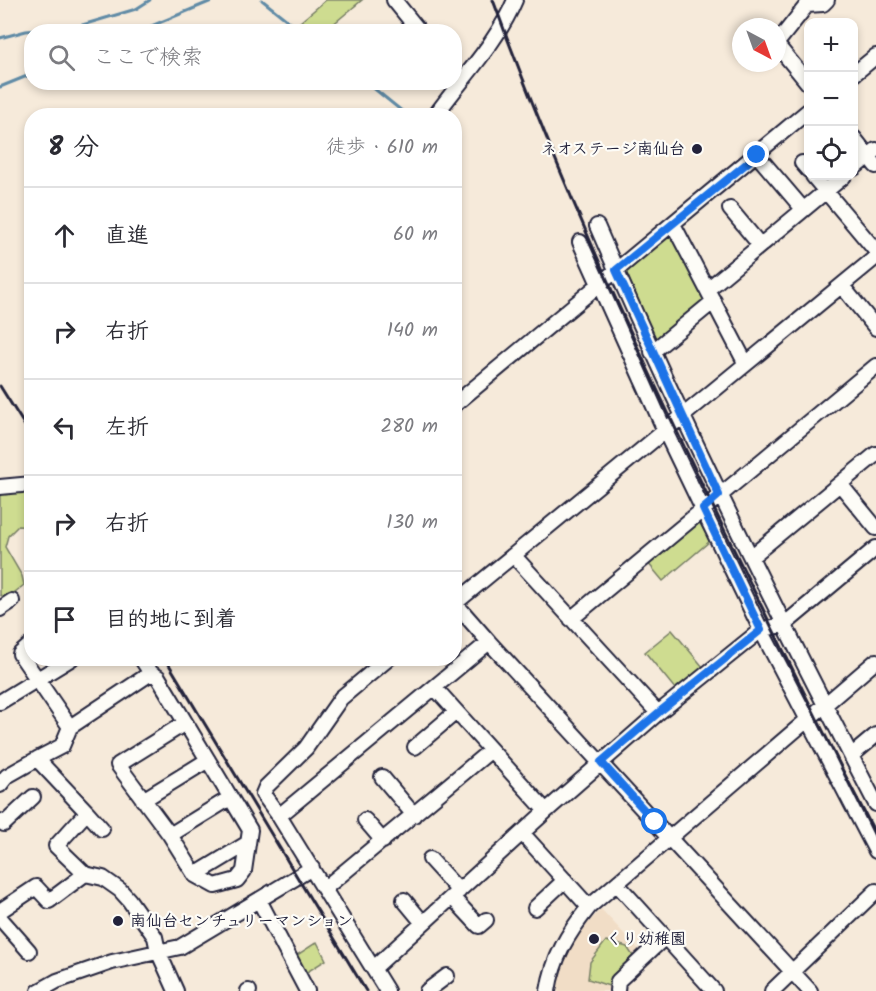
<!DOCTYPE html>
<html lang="ja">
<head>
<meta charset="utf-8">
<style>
	body { margin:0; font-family:Kalam,"Klee One",sans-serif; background:#f7f7f7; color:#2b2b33 }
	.controls { position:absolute; right:18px; top:18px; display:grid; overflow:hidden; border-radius:12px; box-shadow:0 3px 9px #0003 }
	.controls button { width:54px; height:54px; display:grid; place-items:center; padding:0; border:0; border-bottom:2px solid #e1e1e2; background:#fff; color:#2b2b33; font:30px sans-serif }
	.compass { position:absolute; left:732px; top:18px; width:54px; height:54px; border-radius:50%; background:#fff; box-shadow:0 3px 9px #0003; rotate:139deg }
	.stop { position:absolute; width:18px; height:18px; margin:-14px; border:4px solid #1a73e8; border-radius:50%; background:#fff }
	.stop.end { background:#1a73e8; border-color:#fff; box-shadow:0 2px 6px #0008 }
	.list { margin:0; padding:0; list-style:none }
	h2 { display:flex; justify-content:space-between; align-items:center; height:78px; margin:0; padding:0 24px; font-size:26px }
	h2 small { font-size:20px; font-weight:400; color:#7c7c81 }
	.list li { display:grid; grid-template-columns:39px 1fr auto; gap:18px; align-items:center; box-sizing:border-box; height:96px; padding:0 24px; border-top:2px solid #e1e1e2 }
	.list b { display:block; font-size:22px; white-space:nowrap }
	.list em { font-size:20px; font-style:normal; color:#7c7c81 }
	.icon { flex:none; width:33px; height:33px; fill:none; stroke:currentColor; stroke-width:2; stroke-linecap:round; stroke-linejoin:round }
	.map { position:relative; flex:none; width:876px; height:991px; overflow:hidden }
	.search { position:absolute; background:#fff; box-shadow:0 3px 9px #0003; left:24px; top:24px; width:438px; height:66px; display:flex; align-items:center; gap:15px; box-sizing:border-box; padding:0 21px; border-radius:24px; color:#7c7c81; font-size:22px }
	.panel { position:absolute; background:#fff; box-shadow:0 3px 9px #0003; left:24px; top:108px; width:438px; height:558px; border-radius:24px }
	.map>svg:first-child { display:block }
</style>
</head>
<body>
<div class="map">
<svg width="876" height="991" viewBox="0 0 876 991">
	<rect width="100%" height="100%" fill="#f6eada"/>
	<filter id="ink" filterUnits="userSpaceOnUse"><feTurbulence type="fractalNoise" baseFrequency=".0167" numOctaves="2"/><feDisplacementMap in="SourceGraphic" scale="12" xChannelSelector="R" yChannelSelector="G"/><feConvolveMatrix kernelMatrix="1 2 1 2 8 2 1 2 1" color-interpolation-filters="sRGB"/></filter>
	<g filter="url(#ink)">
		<path fill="#f1ddc6" d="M 601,909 L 641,952 L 613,991 L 557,991 L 559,975 L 564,958 L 574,938 Z"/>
		<path fill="#cedc90" stroke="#787f66" stroke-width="1.5" d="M 326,0 L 362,0 L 325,31 L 309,31 L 299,23 Z
			M 668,234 L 673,234 L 706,299 L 656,340 L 625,270 Z
			M 31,487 L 31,527 L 18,526 L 8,536 L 5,547 L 22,576 L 24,585 L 11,595 L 4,597 L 0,595 L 0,492 Z
			M 698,520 L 710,541 L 663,581 L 648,563 Z
			M 672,630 L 703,667 L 676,690 L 645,652 Z
			M 606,941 L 627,947 L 633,956 L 611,978 L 609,986 L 588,979 L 590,962 Z
			M 317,942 L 326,960 L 304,974 L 294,957 Z"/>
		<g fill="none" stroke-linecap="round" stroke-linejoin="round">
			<path stroke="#618ba6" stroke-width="3" d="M 262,0 L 302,32
				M 137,32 L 214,0
				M 0,38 L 26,31 L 79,26 L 136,9 L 150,0
				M 366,82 L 408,116
				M 0,87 L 32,74"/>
			<g stroke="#22223b" stroke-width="18">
				<path id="minor" d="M 394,0 L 420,32
					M 777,43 L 807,5 L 823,4 L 827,0
					M 777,45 L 808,83
					M 854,74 L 876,56
					M 435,116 C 462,78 497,43 515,0
					M 854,138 L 876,166
					M 757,155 L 803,209
					M 802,163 L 808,170
					M 854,168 L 876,150
					M 813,176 L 876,251
					M 730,209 L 760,245
					M 673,224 L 746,364
					M 597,226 C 682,423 777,614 876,804
					M 580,242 L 665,431 L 761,630 L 876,851
					M 842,286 L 876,328
					M 708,289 L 844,176
					M 652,352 L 714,301
					M 454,405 L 808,111
					M 840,484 L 876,528
					M 0,487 L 32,484
					M 514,556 L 658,713
					M 751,557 L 876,454
					M 454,602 L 489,642 L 810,991
					M 454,604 L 876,257
					M 0,609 L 12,601
					M 571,619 L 876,366
					M 29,646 L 20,654 L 70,727
					M 151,673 L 158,677 L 250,830 L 244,871 L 237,880 L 215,886 L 195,875 L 170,835 L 118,765 L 185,723
					M 435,688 L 546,811
					M 0,702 L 72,658
					M 415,747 L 456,712
					M 851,756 L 876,735
					M 37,759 L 62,746 L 70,727 L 151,673 L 141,658
					M 382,777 L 414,815
					M 0,785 L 7,776 L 37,759 L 87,812 L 56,846 L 85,874 L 103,878 L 120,890 L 129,900 L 155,937 L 158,951 L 176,991
					M 143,800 L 208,760
					M 87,812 L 102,829
					M 279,816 L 489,642
					M 365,820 L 383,841
					M 0,821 L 4,824 L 33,797
					M 522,833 L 589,907
					M 170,835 L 230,798
					M 430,859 L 459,891
					M 195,875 L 248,843
					M 617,884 L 714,991
					M 325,888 L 491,750
					M 452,897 L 479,926 L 486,920
					M 259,900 L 307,991
					M 404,900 L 423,923
					M 535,908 L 565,880
					M 0,911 L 36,887 L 49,901 L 85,874
					M 0,918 L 29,951
					M 374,968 L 546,811 L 658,713 L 761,630 L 785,624 L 876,548
					M 39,991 L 57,981 L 112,962 L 180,947 L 312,868
					M 248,991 L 249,991
					M 387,991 L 279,816 L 263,794 L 266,787 L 306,748 L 341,698 L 389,658
					M 427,991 L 447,976
					M 548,991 C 553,958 568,933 589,907 L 876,661
					M 617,991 L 618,981 L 665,937
					M 772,991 L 876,891"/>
			</g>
			<use href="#minor" stroke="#fdfcf7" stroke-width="14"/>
			<path stroke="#22223b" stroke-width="3" d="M 493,0 C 599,289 740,562 876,838
				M 0,386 L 32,437
				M 165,658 L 366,991"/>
		</g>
	</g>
	<g fill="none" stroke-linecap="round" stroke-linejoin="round" filter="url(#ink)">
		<path stroke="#1a73e8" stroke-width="8" d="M 655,822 L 601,762 L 658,713 L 761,630 L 703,509 L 719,495 L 616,270 L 757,155"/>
	</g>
	<g fill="#22223b" stroke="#fdfcf7" stroke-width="2">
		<circle cx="697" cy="149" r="6"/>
		<circle cx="118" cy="921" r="6"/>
		<circle cx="594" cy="939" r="6"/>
	</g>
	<g text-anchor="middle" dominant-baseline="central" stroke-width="4.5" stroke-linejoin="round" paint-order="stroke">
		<g font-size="16" font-weight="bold" fill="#22223b" stroke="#fdfcf7" text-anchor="start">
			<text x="685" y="149" text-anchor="end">ネオステージ南仙台</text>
			<text x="130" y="921">南仙台センチュリーマンション</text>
			<text x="606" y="939">くり幼稚園</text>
		</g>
	</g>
</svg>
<div class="controls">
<button>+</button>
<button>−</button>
<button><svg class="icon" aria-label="locate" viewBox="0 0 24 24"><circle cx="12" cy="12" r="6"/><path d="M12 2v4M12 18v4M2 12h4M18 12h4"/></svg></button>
</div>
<svg class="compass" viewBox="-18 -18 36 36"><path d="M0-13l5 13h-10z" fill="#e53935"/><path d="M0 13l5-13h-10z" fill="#7c7c81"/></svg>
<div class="stop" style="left:655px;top:822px"></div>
<div class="stop end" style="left:757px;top:155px"></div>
<div class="search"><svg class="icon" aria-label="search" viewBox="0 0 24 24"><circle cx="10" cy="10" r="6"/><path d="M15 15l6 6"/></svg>ここで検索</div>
<section class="panel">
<h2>8 分<small>徒歩 · 610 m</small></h2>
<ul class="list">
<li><svg class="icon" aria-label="ahead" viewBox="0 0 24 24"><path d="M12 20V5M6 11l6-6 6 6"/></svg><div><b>直進</b></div><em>60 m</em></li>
<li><svg class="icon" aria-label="right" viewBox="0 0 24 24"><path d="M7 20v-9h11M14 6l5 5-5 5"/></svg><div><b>右折</b></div><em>140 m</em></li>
<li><svg class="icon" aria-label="left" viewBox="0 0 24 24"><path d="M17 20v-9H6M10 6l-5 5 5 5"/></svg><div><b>左折</b></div><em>280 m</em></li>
<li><svg class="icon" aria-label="right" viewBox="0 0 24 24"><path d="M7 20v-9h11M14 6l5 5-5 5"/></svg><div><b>右折</b></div><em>130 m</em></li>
<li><svg class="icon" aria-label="arrive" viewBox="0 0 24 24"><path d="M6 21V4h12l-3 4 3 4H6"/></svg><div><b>目的地に到着</b></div></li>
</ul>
</section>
</div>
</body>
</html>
